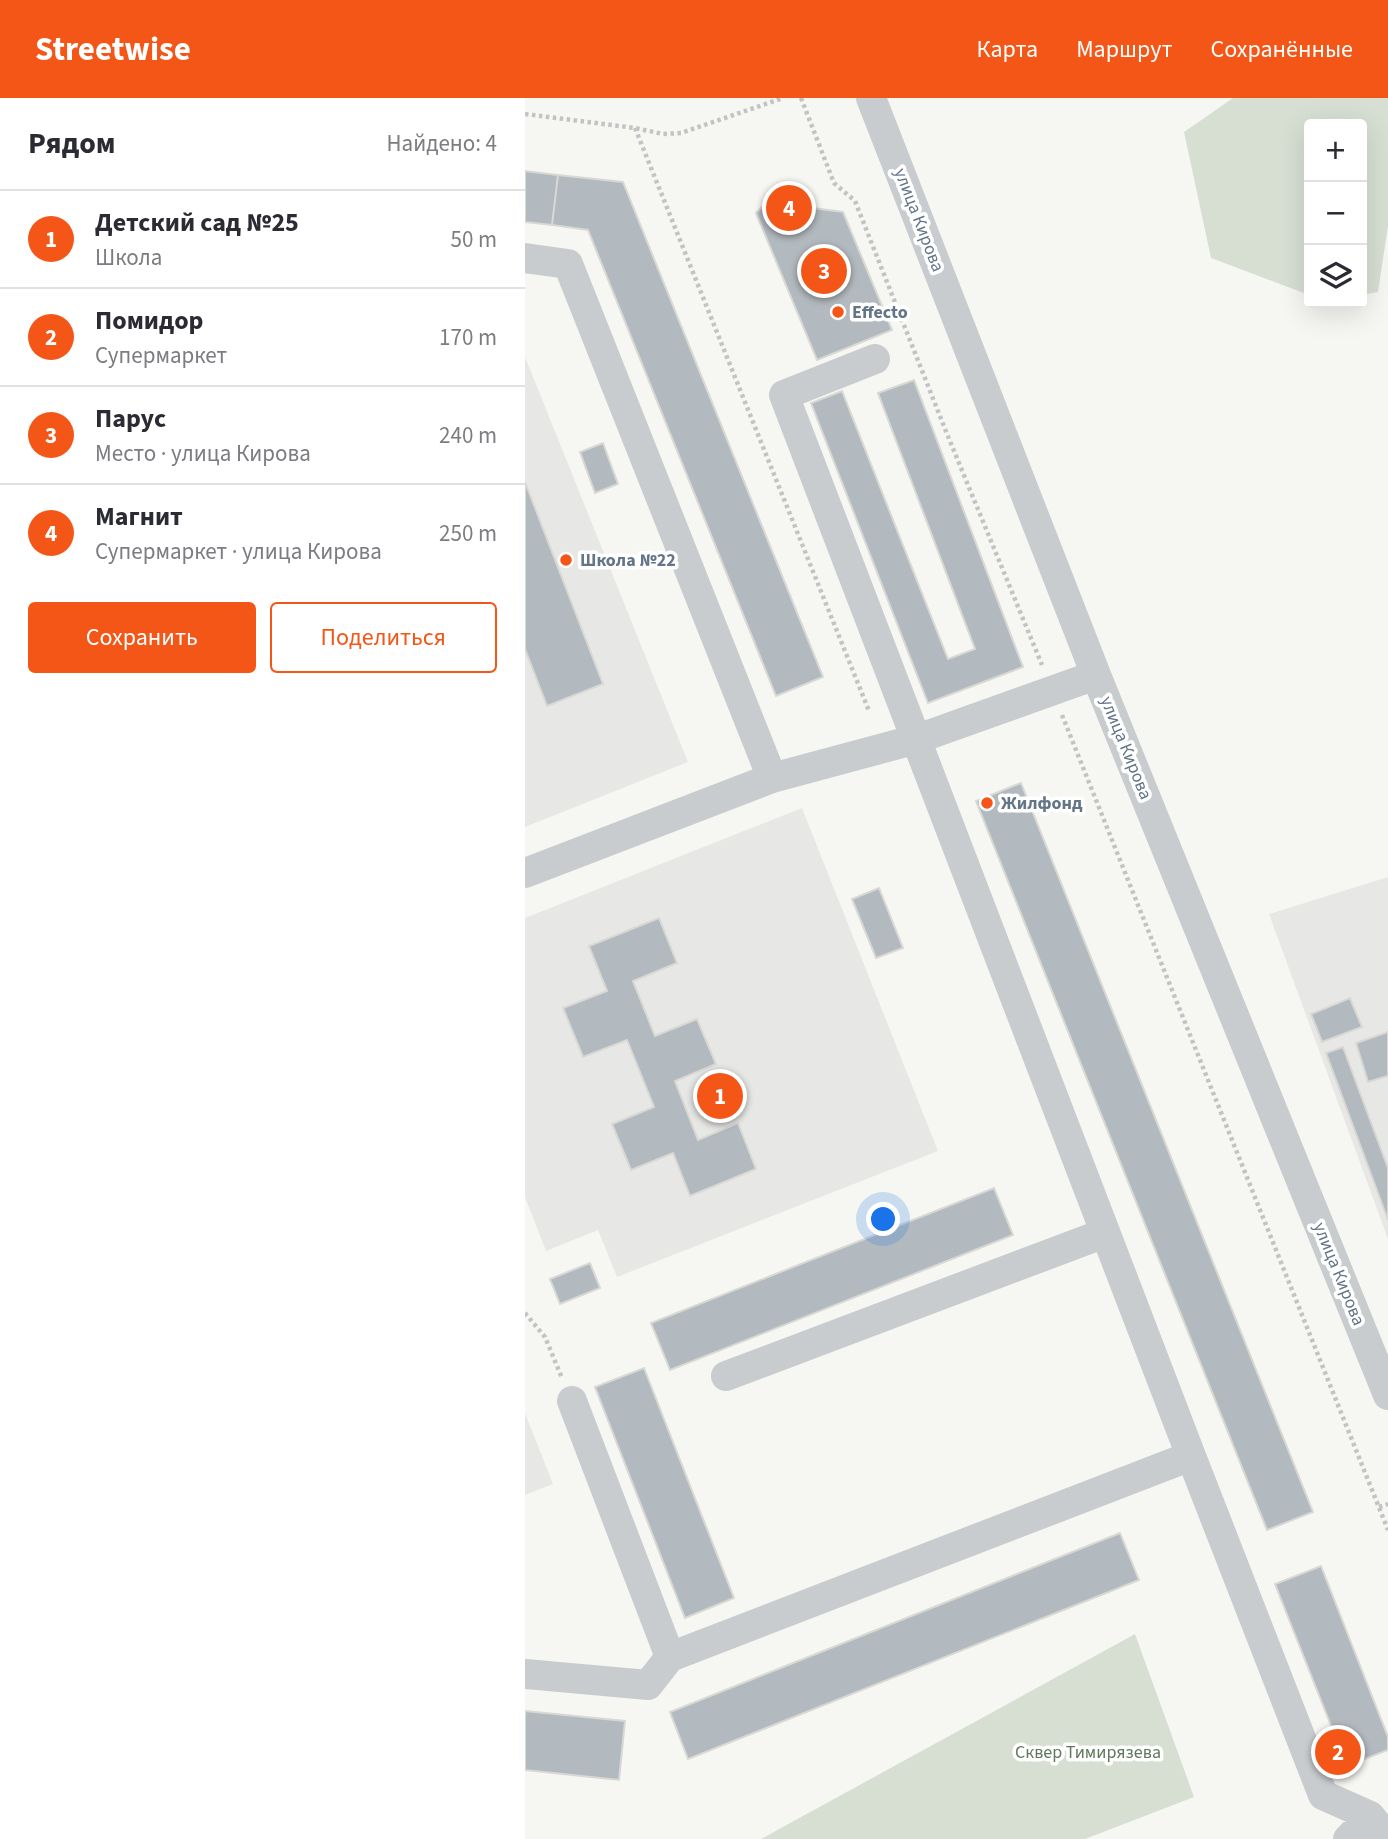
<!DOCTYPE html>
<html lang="ru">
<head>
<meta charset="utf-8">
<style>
	body { margin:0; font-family:"Source Sans 3",sans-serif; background:#f2f2f3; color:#2b2b33 }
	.controls { position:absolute; right:21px; top:21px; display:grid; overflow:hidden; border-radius:7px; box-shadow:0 7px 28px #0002 }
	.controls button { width:63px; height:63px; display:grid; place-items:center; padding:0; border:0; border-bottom:2px solid #e1e1e2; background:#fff; color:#2b2b33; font:35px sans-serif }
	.you { position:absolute; left:359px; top:1122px; width:24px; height:24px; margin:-18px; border:5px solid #fff; border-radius:50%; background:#1a73e8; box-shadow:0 0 0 10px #1a73e833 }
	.badge { display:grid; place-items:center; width:46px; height:46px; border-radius:50%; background:#f35616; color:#fff; font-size:23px; font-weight:700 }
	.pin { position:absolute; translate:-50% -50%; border:4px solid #fff; box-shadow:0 2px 7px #0006 }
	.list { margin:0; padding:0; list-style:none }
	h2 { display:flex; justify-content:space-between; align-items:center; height:91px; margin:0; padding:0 28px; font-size:30px }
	h2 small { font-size:23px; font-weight:400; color:#7c7c81 }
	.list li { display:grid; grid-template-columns:46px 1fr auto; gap:21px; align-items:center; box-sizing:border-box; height:98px; padding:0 28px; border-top:2px solid #e1e1e2 }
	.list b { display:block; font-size:26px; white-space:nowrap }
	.list p { margin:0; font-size:23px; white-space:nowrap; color:#7c7c81 }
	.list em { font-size:23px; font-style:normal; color:#7c7c81 }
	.actions { display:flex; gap:14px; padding:21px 28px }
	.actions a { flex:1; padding:16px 0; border:2px solid #f35616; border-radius:7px; text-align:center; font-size:24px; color:#f35616 }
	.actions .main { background:#f35616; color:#fff }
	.icon { flex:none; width:38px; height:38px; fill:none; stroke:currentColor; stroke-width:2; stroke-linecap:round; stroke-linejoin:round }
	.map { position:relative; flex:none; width:863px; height:1741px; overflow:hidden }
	header { display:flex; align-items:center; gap:42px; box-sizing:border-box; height:98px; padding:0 35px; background:#f35616; color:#fff }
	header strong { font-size:33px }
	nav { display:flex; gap:38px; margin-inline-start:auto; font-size:24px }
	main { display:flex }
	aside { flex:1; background:#fff }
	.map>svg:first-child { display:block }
</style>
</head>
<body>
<header>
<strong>Streetwise</strong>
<nav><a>Карта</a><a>Маршрут</a><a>Сохранённые</a></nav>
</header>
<main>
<aside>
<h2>Рядом<small>Найдено: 4</small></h2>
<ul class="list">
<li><span class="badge">1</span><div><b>Детский сад №25</b><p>Школа</p></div><em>50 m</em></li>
<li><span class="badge">2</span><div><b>Помидор</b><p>Супермаркет</p></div><em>170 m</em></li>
<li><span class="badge">3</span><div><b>Парус</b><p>Место · улица Кирова</p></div><em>240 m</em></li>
<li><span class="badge">4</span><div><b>Магнит</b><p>Супермаркет · улица Кирова</p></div><em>250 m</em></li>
</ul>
<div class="actions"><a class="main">Сохранить</a><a>Поделиться</a></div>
</aside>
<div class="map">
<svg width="863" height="1741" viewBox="0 0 863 1741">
	<rect width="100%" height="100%" fill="#f6f7f2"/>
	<path fill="#e7e8e6" d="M 0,259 L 163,664 L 0,729 Z
		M 277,710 L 413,1053 L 92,1179 L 73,1132 L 21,1153 L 0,1099 L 0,820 Z
		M 863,779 L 863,1141 L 744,816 Z
		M 0,1315 L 28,1386 L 0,1397 Z"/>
	<path fill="#d7dfd3" d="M 708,0 L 863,0 L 863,128 L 853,194 L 837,197 L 837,26 L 784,26 L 784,197 L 686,160 L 659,34 Z
		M 610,1536 L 669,1699 L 560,1741 L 236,1741 Z"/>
	<path fill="#b3babf" stroke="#d8d8d5" stroke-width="2" d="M 0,73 L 33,77 L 27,127 L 0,124 Z
		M 33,77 L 98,84 L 298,579 L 251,598 L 63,132 L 27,127 Z
		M 242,104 L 318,114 L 367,232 L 292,262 L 231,115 Z
		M 389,282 L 498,569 L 403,605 L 286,305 L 317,293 L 423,561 L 450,551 L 353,295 Z
		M 78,345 L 93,386 L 70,395 L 55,354 Z
		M 0,384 L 78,586 L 22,608 L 0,551 Z
		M 496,685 L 788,1414 L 742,1432 L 451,703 Z
		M 354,790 L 378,850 L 351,860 L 327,801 Z
		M 134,820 L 152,865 L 108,883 L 130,938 L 172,921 L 191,966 L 150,983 L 173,1042 L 213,1025 L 231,1071 L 165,1098 L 148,1055 L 106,1072 L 87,1026 L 129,1009 L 102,942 L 58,959 L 38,910 L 82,893 L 64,848 Z
		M 825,900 L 837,929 L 797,944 L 786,916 Z
		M 863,934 L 863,978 L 843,984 L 831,945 Z
		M 818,949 L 863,1070 L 863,1122 L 801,955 Z
		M 469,1090 L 488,1137 L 145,1272 L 126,1225 Z
		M 65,1165 L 75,1190 L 35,1206 L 25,1181 Z
		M 119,1270 L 209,1500 L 160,1520 L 70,1289 Z
		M 595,1435 L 614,1482 L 163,1661 L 145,1614 Z
		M 796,1468 L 863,1639 L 863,1652 L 822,1668 L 750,1486 Z
		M 0,1613 L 100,1623 L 94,1682 L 0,1672 Z"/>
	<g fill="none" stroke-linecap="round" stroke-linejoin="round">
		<path stroke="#c2c3c5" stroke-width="4.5" stroke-dasharray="3.5 3.5" stroke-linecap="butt" d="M 276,0 L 309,85 L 330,103 L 422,336 L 517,567
			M 0,16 L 110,30 L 138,36 L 156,35 L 258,0
			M 110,30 L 344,613
			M 537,617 L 863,1432
			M 0,1215 L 20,1239 L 37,1280
			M 854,1409 L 863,1406"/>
		<path stroke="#c9cccf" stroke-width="30" d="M 346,0 L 571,577 L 863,1297
			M 0,160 L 43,166 L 247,680
			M 350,261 L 259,297 L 666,1358 L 798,1697 L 845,1718 L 863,1740
			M 0,775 L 247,680 L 392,641 L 571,577
			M 201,1278 L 580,1135
			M 47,1303 L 145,1559
			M 0,1576 L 123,1587 L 145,1559 L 666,1358
			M 823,1741 L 845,1718"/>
	</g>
	<g fill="#f35616" stroke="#fff" stroke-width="2.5">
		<circle cx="313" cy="214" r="7"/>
		<circle cx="41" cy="462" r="7"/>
		<circle cx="462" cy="705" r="7"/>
	</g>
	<g text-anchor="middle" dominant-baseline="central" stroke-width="7" stroke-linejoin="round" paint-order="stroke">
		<g font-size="18" fill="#637587" stroke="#fff">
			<text transform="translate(394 122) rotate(69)">улица Кирова</text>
			<text transform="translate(601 650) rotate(68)">улица Кирова</text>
			<text transform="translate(814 1176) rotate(68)">улица Кирова</text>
		</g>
		<g font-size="18" font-weight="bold" fill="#637587" stroke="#fff" text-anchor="start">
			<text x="327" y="214">Effecto</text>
			<text x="55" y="462">Школа №22</text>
			<text x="476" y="705">Жилфонд</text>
		</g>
		<g font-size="18" fill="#62785e" stroke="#fff">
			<text x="563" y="1654">Сквер Тимирязева</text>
		</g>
	</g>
</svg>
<div class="controls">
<button>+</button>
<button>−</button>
<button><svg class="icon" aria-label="layers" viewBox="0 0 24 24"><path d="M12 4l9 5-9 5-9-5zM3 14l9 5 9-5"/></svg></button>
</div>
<div class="you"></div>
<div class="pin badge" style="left:195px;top:998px">1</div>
<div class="pin badge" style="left:813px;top:1654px">2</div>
<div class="pin badge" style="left:299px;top:173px">3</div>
<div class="pin badge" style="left:264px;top:110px">4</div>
</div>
</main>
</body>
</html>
